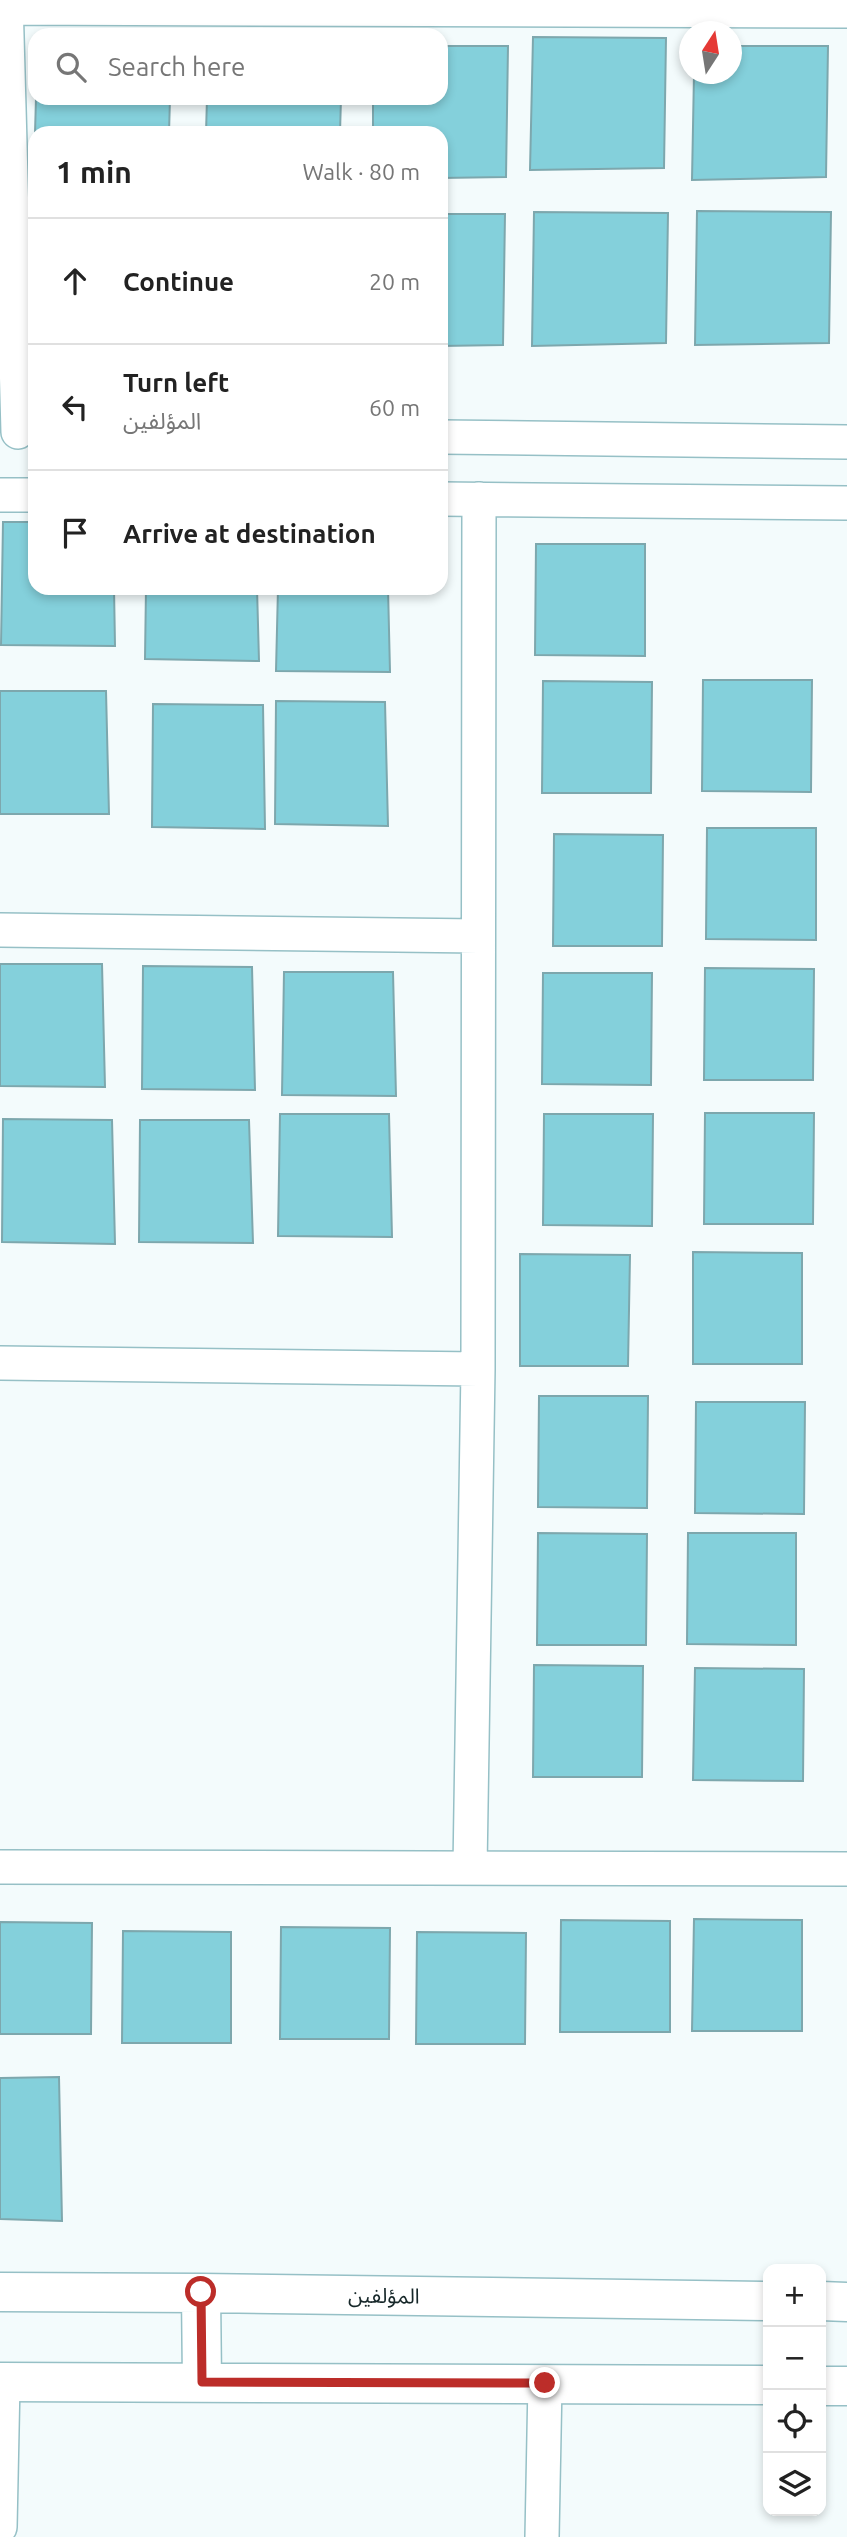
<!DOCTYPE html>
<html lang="en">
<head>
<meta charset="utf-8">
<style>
	body { margin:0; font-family:Ubuntu,"Noto Sans Arabic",sans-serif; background:#f2f2f2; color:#222 }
	.controls { position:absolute; right:21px; bottom:21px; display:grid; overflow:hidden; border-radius:14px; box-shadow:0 4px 10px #0003 }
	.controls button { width:63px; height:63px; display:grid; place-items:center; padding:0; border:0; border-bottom:2px solid #e0e0e0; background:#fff; color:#222; font:35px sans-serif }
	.compass { position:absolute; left:679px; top:21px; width:63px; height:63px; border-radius:50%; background:#fff; box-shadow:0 4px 10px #0003; rotate:12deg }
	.stop { position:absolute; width:21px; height:21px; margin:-16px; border:5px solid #bc2d29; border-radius:50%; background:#fff }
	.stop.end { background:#bc2d29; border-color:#fff; box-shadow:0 2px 7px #0008 }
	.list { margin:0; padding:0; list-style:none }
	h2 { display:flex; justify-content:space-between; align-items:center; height:91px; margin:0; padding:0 28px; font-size:30px }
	h2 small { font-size:23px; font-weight:400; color:#767676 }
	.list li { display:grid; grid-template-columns:46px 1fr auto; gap:21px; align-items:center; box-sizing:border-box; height:126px; padding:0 28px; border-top:2px solid #e0e0e0 }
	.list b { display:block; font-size:26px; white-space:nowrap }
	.list p { margin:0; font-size:23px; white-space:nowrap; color:#767676 }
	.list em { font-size:23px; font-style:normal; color:#767676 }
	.icon { flex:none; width:38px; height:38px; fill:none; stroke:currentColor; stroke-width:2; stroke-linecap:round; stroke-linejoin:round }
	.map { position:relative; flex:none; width:847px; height:2537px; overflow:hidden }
	.search { position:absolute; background:#fff; box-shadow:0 4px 10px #0003; left:28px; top:28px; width:420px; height:77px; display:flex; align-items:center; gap:18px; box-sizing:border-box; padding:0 24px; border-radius:21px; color:#767676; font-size:26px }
	.panel { position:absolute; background:#fff; box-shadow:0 4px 10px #0003; left:28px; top:126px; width:420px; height:469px; border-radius:21px }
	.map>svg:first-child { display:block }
</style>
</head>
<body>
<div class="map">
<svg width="847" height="2537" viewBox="0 0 847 2537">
	<rect width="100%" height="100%" fill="#f3fbfc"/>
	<path fill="#84d0db" stroke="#7da7ad" stroke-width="2" d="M 533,37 L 666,38 L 664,168 L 530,170 Z
		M 441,46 L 508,46 L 506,177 L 441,178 L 441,133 L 373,133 L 373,98 L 441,98 Z
		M 732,46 L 828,46 L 826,177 L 692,180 L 694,74 L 732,74 Z
		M 36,98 L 170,98 L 169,133 L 35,133 Z
		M 207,98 L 341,98 L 340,133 L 206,133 Z
		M 697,211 L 831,212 L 829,343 L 695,345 Z
		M 534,212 L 668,213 L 666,343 L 532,346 Z
		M 441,214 L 505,214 L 503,345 L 441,346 Z
		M 3,522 L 35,522 L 35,588 L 114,588 L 115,646 L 1,645 Z
		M 536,544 L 645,544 L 645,656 L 535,655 Z
		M 146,588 L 257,588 L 259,661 L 145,659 Z
		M 278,588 L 388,588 L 390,672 L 276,671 Z
		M 703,680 L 812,680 L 811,792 L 702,791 Z
		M 543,681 L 652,682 L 651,793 L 542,793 Z
		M 0,691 L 106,691 L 109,814 L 0,814 Z
		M 276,701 L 385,702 L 388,826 L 275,824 Z
		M 153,704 L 263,705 L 265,829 L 152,827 Z
		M 707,828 L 816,828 L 816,940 L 706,939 Z
		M 554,834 L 663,835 L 662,946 L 553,946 Z
		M 0,964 L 102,964 L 105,1087 L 0,1086 Z
		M 143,966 L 252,967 L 255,1090 L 142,1089 Z
		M 705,968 L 814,969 L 813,1080 L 704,1080 Z
		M 284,972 L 393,972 L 396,1096 L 282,1095 Z
		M 543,973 L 652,973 L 651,1085 L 542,1084 Z
		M 705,1113 L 814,1113 L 813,1224 L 704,1224 Z
		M 280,1114 L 389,1114 L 392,1237 L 278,1236 Z
		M 544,1114 L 653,1114 L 652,1226 L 543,1225 Z
		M 3,1119 L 112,1120 L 115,1244 L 2,1242 Z
		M 140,1120 L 249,1120 L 253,1243 L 139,1242 Z
		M 693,1252 L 802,1253 L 802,1364 L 693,1364 Z
		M 520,1254 L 630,1255 L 628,1366 L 520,1366 Z
		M 539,1396 L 648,1396 L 647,1508 L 538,1507 Z
		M 696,1402 L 805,1402 L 804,1514 L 695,1513 Z
		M 538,1533 L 647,1534 L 646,1645 L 537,1645 Z
		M 688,1533 L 796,1533 L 796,1645 L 687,1644 Z
		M 534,1665 L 643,1666 L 642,1777 L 533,1777 Z
		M 695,1668 L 804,1669 L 803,1781 L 693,1780 Z
		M 694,1919 L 802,1920 L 802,2031 L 692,2031 Z
		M 561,1920 L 670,1921 L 670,2032 L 560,2032 Z
		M 0,1922 L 92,1923 L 91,2034 L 0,2034 Z
		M 281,1927 L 390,1928 L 389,2039 L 280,2039 Z
		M 123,1931 L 231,1932 L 231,2043 L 122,2043 Z
		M 417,1932 L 526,1933 L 525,2044 L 416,2044 Z
		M 59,2077 L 62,2221 L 0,2219 L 0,2078 Z"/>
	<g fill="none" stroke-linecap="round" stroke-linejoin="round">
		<g stroke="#96c0c6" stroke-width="36">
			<path id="street" d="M 6,0 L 18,432
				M 6,8 L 847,11
				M 441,437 L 847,442
				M 0,495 L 35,495
				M 441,499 L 847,503
				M 0,930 L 478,936
				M 0,1363 L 478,1369
				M 0,1867 L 847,1869
				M 470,1868 L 478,1369 L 479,499
				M 0,2527 L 3,2382
				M 542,2537 L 545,2383"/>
		</g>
		<g stroke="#96c0c6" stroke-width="41">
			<path id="secondary" d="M 0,2292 L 201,2293 L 768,2301
				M 201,2293 L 202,2382
				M 821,2301 L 847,2302
				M 0,2382 L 768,2385
				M 821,2386 L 847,2386"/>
		</g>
		<use href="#street" stroke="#fff" stroke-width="33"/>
		<use href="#secondary" stroke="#fff" stroke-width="38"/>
	</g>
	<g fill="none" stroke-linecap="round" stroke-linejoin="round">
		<path stroke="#bc2d29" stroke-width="9" d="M 201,2292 L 202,2382 L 545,2383"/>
	</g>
	<g text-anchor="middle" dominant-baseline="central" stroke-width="7" stroke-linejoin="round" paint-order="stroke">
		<g font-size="21" fill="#162729" stroke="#fff">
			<text transform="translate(384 2295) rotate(1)">المؤلفين</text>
		</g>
	</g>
</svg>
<div class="controls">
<button>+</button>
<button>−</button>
<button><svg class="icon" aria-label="locate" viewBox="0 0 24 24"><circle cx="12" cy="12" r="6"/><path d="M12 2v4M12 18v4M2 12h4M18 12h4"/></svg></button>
<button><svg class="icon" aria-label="layers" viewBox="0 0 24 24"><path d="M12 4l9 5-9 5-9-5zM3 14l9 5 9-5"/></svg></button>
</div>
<svg class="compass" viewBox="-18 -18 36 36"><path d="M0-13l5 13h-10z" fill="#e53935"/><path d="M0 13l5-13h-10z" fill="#767676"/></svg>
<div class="stop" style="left:201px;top:2292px"></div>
<div class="stop end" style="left:545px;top:2383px"></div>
<div class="search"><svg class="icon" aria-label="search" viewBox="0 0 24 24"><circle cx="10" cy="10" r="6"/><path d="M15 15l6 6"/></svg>Search here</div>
<section class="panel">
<h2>1 min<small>Walk · 80 m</small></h2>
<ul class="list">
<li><svg class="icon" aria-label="ahead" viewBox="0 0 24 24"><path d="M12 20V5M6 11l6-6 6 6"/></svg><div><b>Continue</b></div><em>20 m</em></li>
<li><svg class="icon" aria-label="left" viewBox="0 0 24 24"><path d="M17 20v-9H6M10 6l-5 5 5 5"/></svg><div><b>Turn left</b><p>المؤلفين</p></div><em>60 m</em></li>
<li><svg class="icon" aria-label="arrive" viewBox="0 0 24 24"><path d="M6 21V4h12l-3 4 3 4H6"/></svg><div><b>Arrive at destination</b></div></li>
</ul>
</section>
</div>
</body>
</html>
